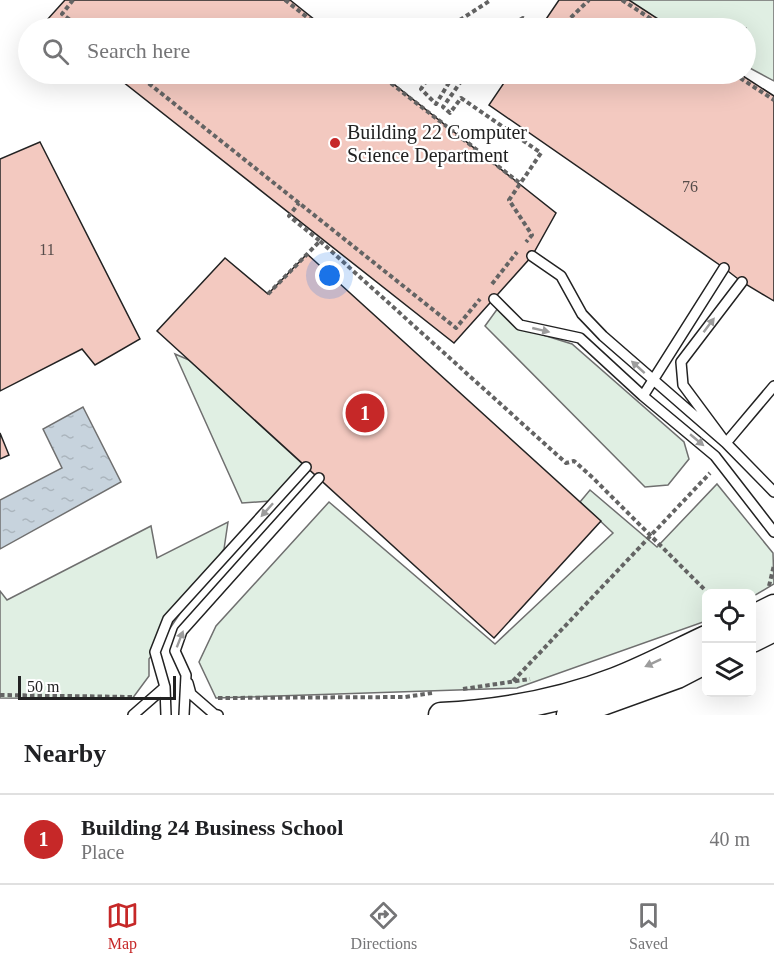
<!DOCTYPE html>
<html lang="en">
<head>
<meta charset="utf-8">
<style>
	body { margin:0; font-family:Georgia,serif; background:#f2f2f2; color:#202124 }
	.controls { position:absolute; right:18px; bottom:18px; display:grid; overflow:hidden; border-radius:9px; box-shadow:0 6px 24px #0002 }
	.controls button { width:54px; height:54px; display:grid; place-items:center; padding:0; border:0; border-bottom:2px solid #e0e0e0; background:#fff; color:#202124; font:30px sans-serif }
	.scale { position:absolute; left:18px; bottom:15px; width:158px; box-sizing:border-box; padding-left:6px; border:3px solid #222; border-top:0; font-size:16px; line-height:21px; white-space:nowrap; color:#222; -webkit-text-stroke:4px #fff; paint-order:stroke }
	.you { position:absolute; left:330px; top:276px; width:21px; height:21px; margin:-15px; border:4px solid #fff; border-radius:50%; background:#1a73e8; box-shadow:0 0 0 9px #1a73e833 }
	.badge { display:grid; place-items:center; width:39px; height:39px; border-radius:50%; background:#c62828; color:#fff; font-size:20px; font-weight:700 }
	.pin { position:absolute; translate:-50% -50%; border:3px solid #fff; box-shadow:0 2px 6px #0006 }
	.list { margin:0; padding:0; list-style:none }
	h2 { display:flex; justify-content:space-between; align-items:center; height:78px; margin:0; padding:0 24px; font-size:26px }
	h2 small { font-size:20px; font-weight:400; color:#757577 }
	.list li { display:grid; grid-template-columns:39px 1fr auto; gap:18px; align-items:center; box-sizing:border-box; height:90px; padding:0 24px; border-top:2px solid #e0e0e0 }
	.list b { display:block; font-size:22px; white-space:nowrap }
	.list p { margin:0; font-size:20px; white-space:nowrap; color:#757577 }
	.list em { font-size:20px; font-style:normal; color:#757577 }
	.icon { flex:none; width:33px; height:33px; fill:none; stroke:currentColor; stroke-width:2; stroke-linecap:round; stroke-linejoin:round }
	.map { position:relative; flex:none; width:774px; height:715px; overflow:hidden }
	.search { position:absolute; background:#fff; box-shadow:0 6px 24px #0002; left:18px; right:18px; top:18px; height:66px; display:flex; align-items:center; gap:15px; box-sizing:border-box; padding:0 21px; border-radius:33px; color:#757577; font-size:22px }
	.sheet { height:168px; background:#fff }
	nav { display:flex; justify-content:space-around; align-items:center; box-sizing:border-box; height:84px; border-top:2px solid #e0e0e0; background:#fff; font-size:16px; color:#757577 }
	nav a { display:grid; justify-items:center; gap:3px }
	nav .on { color:#c62828 }
	.map>svg:first-child { display:block }
</style>
</head>
<body>
<div class="map">
<svg width="774" height="715" viewBox="0 0 774 715">
	<defs>
		<pattern id="water-ripples" width="26" height="14" patternUnits="userSpaceOnUse" patternTransform="scale(1.5)"><rect width="26" height="14" fill="#c7d3dd"/><path d="M2 4q2-2 4 0t4 0M15 11q2-2 4 0t4 0" fill="none" stroke="#abb5bd"/></pattern>
	</defs>
	<rect width="100%" height="100%" fill="#fff"/>
	<path fill="#e0efe3" stroke="#6f6f6f" stroke-width="1.5" d="M 615,0 L 774,0 L 774,81 L 746,66 L 746,28 L 671,28 Z
		M 498,308 L 524,329 L 572,344 L 684,442 L 689,459 L 668,485 L 645,487 L 485,326 Z
		M 175,354 L 189,360 L 306,467 L 270,501 L 242,503 Z
		M 717,484 L 773,553 L 774,584 L 752,597 L 752,594 L 706,594 L 706,621 L 517,688 L 216,698 L 199,662 L 216,626 L 329,502 L 495,644 L 613,533 L 580,502 L 590,490 L 657,547 Z
		M 228,522 L 224,549 L 149,659 L 149,676 L 132,699 L 0,698 L 0,591 L 7,600 L 151,526 L 157,558 Z"/>
	<path fill="url(#water-ripples)" stroke="#6f6f6f" stroke-width="1.5" d="M 83,407 L 121,482 L 0,549 L 0,500 L 62,468 L 43,429 Z"/>
	<path fill="#f3c9c0" stroke="#222" stroke-width="1.5" d="M 65,0 L 290,0 L 325,28 L 56,28 L 46,21 Z
		M 559,0 L 629,0 L 672,28 L 540,28 Z
		M 113,74 L 381,74 L 556,213 L 532,256 L 454,343 Z
		M 510,74 L 740,74 L 774,96 L 774,301 L 742,282 L 724,268 L 489,105 Z
		M 40,142 L 140,339 L 95,365 L 82,349 L 0,391 L 0,159 Z
		M 307,254 L 601,521 L 494,638 L 157,331 L 225,258 L 268,294 Z
		M 0,433 L 9,455 L 0,459 Z"/>
	<g fill="none" stroke-linecap="round" stroke-linejoin="round">
		<g stroke="#222" stroke-width="12">
			<path id="service" d="M 532,256 L 561,276 L 582,314 L 603,336 L 726,443 L 774,492
				M 742,282 L 681,362 L 683,385 L 726,443 L 774,386
				M 494,299 L 520,325 L 580,338 L 643,396 L 715,456 L 774,532
				M 643,396 L 724,268
				M 188,683 L 191,694 L 214,714 L 218,715
				M 133,715 L 165,687
				M 166,715 L 165,687 L 155,652 L 168,619 L 306,467
				M 184,715 L 186,675 L 175,651 L 182,631 L 319,478"/>
		</g>
		<g stroke="#222" stroke-width="27">
			<path id="tertiary" d="M 752,618 L 774,607
				M 752,640 L 774,629
				M 441,715 C 498,712 561,701 615,680 C 646,668 676,652 706,638
				M 569,715 L 677,676 L 706,661"/>
		</g>
		<path stroke="#646464" stroke-width="4" stroke-dasharray="4.5 3" stroke-linecap="butt" d="M 73,0 L 62,14 L 81,28
			M 285,0 L 321,28
			M 622,0 L 665,28
			M 457,28 L 452,25 L 491,0
			M 507,28 L 523,18 L 542,28
			M 560,28 L 589,0
			M 137,74 L 456,328 L 480,299
			M 379,74 L 521,184
			M 431,74 L 421,89 L 436,104 L 453,76 L 462,80 L 443,107 L 450,113 L 461,98 L 541,153 L 509,200 L 532,235 L 526,242
			M 734,74 L 774,100
			M 320,241 L 566,463 L 574,461 L 593,478 L 709,594
			M 492,284 L 517,252
			M 268,294 L 320,241 L 289,216 L 299,203
			M 769,586 L 774,565
			M 513,681 L 710,473
			M 463,689 L 530,679
			M 0,695 L 132,697
			M 218,698 L 405,697 L 432,693"/>
		<use href="#service" stroke="#fff" stroke-width="9"/>
		<use href="#tertiary" stroke="#fff" stroke-width="24"/>
	</g>
	<defs><path id="oneway-solid" d="M-6-.8H1V-3.2L6.5 0L1 3.2V.8H-6Z" transform="scale(1.5)"/></defs>
	<g fill="#9c9c9c">
		<use href="#oneway-solid" transform="translate(709 325) rotate(-53)"/>
		<use href="#oneway-solid" transform="translate(541 330) rotate(13)"/>
		<use href="#oneway-solid" transform="translate(638 367) rotate(-138)"/>
		<use href="#oneway-solid" transform="translate(697 440) rotate(40)"/>
		<use href="#oneway-solid" transform="translate(267 510) rotate(132)"/>
		<use href="#oneway-solid" transform="translate(180 639) rotate(-69)"/>
		<use href="#oneway-solid" transform="translate(653 663) rotate(155)"/>
	</g>
	<circle fill="#c62828" stroke="#fff" stroke-width="2" cx="335" cy="143" r="6"/>
	<g text-anchor="middle" dominant-baseline="central" stroke-width="4.5" stroke-linejoin="round" paint-order="stroke">
		<g font-size="16" fill="#564c4a">
			<text x="690" y="186">76</text>
			<text x="47" y="249">11</text>
		</g>
		<g font-size="20" fill="#222" stroke="#fff" text-anchor="start">
			<text x="347" y="132">Building 22 Computer<tspan x="347" dy="23">Science Department</tspan></text>
		</g>
	</g>
</svg>
<div class="controls">
<button><svg class="icon" aria-label="locate" viewBox="0 0 24 24"><circle cx="12" cy="12" r="6"/><path d="M12 2v4M12 18v4M2 12h4M18 12h4"/></svg></button>
<button><svg class="icon" aria-label="layers" viewBox="0 0 24 24"><path d="M12 4l9 5-9 5-9-5zM3 14l9 5 9-5"/></svg></button>
</div>
<div class="scale">50 m</div>
<div class="you"></div>
<div class="pin badge" style="left:365px;top:413px">1</div>
<div class="search"><svg class="icon" aria-label="search" viewBox="0 0 24 24"><circle cx="10" cy="10" r="6"/><path d="M15 15l6 6"/></svg>Search here</div>
</div>
<section class="sheet">
<h2>Nearby<small></small></h2>
<ul class="list">
<li><span class="badge">1</span><div><b>Building 24 Business School</b><p>Place</p></div><em>40 m</em></li>
</ul>
</section>
<nav>
<a class="on"><svg class="icon" aria-label="map" viewBox="0 0 24 24"><path d="M3 6l6-2 6 2 6-2v14l-6 2-6-2-6 2zM9 4v14M15 6v14"/></svg>Map</a>
<a><svg class="icon" aria-label="directions" viewBox="0 0 24 24"><path d="M12 3l9 9-9 9-9-9zM9 14v-3h6M13 9l2 2-2 2"/></svg>Directions</a>
<a><svg class="icon" aria-label="saved" viewBox="0 0 24 24"><path d="M7 4h10v16l-5-4-5 4z"/></svg>Saved</a>
</nav>
</body>
</html>
